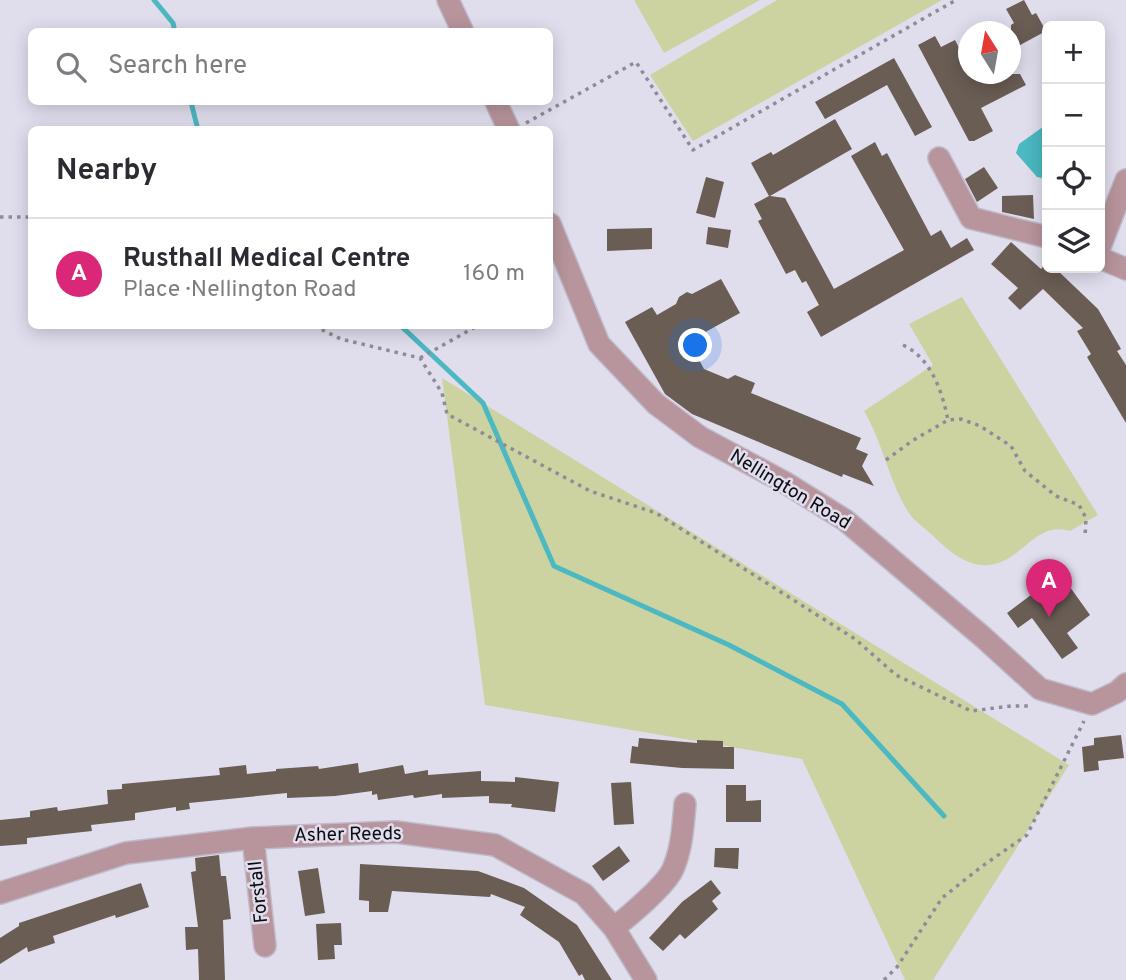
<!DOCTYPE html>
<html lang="en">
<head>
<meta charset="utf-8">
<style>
	body { margin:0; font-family:Overpass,sans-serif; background:#f2f2f3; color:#2b2b33 }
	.controls { position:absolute; right:21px; top:21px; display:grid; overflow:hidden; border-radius:10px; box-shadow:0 4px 18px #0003 }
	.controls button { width:63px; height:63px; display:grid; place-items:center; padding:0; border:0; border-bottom:2px solid #e1e1e2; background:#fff; color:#2b2b33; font:35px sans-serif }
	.compass { position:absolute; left:958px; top:21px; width:63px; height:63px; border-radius:50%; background:#fff; box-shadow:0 4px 18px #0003; rotate:349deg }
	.you { position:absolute; left:696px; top:346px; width:24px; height:24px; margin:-18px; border:5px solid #fff; border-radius:50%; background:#1a73e8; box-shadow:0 0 0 10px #1a73e833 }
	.badge { display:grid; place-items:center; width:46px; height:46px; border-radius:50%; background:#db2777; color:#fff; font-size:23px; font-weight:700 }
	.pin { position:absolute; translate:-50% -58px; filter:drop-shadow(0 2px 4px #0008) }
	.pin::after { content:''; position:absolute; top:37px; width:24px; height:21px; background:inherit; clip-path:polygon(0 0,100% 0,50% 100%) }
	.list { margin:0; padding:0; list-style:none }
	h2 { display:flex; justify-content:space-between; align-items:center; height:91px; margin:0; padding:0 28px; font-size:30px }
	h2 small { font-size:23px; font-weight:400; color:#7c7c81 }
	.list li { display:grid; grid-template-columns:46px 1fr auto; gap:21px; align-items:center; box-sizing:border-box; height:112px; padding:0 28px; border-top:2px solid #e1e1e2 }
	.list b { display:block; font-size:26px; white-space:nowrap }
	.list p { margin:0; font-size:23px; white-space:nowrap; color:#7c7c81 }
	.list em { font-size:23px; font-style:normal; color:#7c7c81 }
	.icon { flex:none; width:38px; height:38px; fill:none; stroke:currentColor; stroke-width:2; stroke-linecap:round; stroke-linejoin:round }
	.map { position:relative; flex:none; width:1126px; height:980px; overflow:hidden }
	.search { position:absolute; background:#fff; box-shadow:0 4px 18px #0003; left:28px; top:28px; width:525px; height:77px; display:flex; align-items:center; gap:18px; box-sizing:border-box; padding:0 24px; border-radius:10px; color:#7c7c81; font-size:26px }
	.panel { position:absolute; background:#fff; box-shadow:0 4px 18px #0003; left:28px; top:126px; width:525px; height:203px; border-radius:10px }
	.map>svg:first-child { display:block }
</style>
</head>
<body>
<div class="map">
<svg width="1126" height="980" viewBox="0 0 1126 980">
	<rect width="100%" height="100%" fill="#e0dded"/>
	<path fill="#cdd3a0" d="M 634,0 L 760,0 L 664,53 Z
		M 777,0 L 942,0 L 693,141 L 650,75 Z
		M 962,297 L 1098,515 L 1070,531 C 1043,523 1030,545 1009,558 C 977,577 953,555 930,533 C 922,526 912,519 907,510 C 888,478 883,443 864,411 L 933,365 L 909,324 Z
		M 442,378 L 1069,765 L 933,980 L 905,980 L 802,759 L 485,705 Z"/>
	<path fill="#4bb8c2" d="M 1047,124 L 1047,179 L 1037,177 L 1016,153 L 1019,144 Z"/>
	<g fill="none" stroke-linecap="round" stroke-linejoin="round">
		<path stroke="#4bb8c2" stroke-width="5" d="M 154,0 L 173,23 L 175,32
			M 191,102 L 198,130
			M 401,326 L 483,403 L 554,566 L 729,645 L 842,704 L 944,816"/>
	</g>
	<path fill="#695d54" d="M 1024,0 L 1032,15 L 1036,13 L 1046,31 L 1011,50 L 1011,25 L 1014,23 L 1006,9 Z
		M 935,36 L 941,47 L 955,40 L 969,67 L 969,74 L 1020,74 L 1026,85 L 981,108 L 993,131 L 974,141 L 969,141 L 918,45 Z
		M 894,58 L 932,127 L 915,136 L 887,85 L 825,119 L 815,102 Z
		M 835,119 L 852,149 L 770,196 L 785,198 L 834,289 L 904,250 L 851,156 L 875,142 L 882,156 L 887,153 L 931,236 L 941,230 L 951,248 L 967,238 L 974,250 L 821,337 L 807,312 L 819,305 L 806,281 L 802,283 L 795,270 L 786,274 L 758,221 L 762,219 L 754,204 L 769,196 L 751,163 L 771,152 L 773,155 Z
		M 984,167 L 998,188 L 977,202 L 965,179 Z
		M 706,177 L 724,182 L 715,218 L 696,213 Z
		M 1033,195 L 1034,219 L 1002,212 L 1002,196 Z
		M 708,227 L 731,230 L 728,248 L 706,244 Z
		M 652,228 L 652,249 L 607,251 L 607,229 Z
		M 1011,242 L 1041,269 L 1047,262 L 1047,268 L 1055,268 L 1098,309 L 1121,349 L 1117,351 L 1126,365 L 1126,423 L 1087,357 L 1091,354 L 1077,331 L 1083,328 L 1043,289 L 1020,310 L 1008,298 L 1018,288 L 991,264 Z
		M 721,279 L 740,313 L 689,341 L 704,369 L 728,379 L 735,375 L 755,383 L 751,393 L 861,438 L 856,449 L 868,454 L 862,466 L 874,486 L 843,474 L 842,477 L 692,414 L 665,394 L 625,322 L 652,307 L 657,315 L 676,304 L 679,297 L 687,292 L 692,294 Z
		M 1060,573 L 1090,615 L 1067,633 L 1078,648 L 1062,659 L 1032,618 L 1018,628 L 1007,613 Z
		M 1121,735 L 1124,758 L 1098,761 L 1099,770 L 1084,772 L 1082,747 L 1094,745 L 1094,738 Z
		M 639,738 L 697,743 L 697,740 L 723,741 L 723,747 L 734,747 L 734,769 L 682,768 L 630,763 L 632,746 L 638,747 Z
		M 358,763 L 359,773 L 403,765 L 405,774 L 428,770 L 428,775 L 481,771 L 481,781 L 515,782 L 515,777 L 559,782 L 555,812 L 511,807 L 512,804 L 489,803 L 489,796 L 442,798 L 442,794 L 414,798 L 413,795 L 378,800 L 377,794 L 372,795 L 372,791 L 335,796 L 287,798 L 287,793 L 189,803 L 190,809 L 176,811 L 176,807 L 135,813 L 135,820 L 91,825 L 92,831 L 27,838 L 27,844 L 0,846 L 0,820 L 30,817 L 30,811 L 57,807 L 58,811 L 108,804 L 107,790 L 122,789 L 122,784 L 220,775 L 219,768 L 246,765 L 247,774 L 276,771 L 276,769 L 318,766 L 319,769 Z
		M 631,782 L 634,824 L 614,825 L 611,783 Z
		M 726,785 L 746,785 L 746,801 L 761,800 L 761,822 L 726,822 Z
		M 619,846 L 630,861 L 603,881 L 592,866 Z
		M 715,848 L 739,848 L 738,869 L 714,867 Z
		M 219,855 L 221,876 L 226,876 L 231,919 L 223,920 L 225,980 L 199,980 L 198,949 L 186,950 L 185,927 L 198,927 L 191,872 L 196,871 L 195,858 Z
		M 360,864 L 478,871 L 524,888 L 577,925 L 612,980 L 585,980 L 582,974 L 579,976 L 559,942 L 520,915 L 525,907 L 491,894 L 490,897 L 392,891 L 388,912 L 369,912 L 369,901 L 359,900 Z
		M 318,868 L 325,913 L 305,916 L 298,871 Z
		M 711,880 L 721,893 L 712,901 L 718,909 L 685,939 L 680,934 L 663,951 L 649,938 L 682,902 Z
		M 141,883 L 149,907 L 116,918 L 115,915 L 53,936 L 55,943 L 28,952 L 27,947 L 0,964 L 0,938 L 19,926 L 19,923 Z
		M 341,923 L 342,945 L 334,945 L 335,959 L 318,960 L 316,924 Z"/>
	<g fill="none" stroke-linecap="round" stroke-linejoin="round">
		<g stroke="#bebbca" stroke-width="24">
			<path id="minor" d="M 448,0 L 463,32
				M 496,102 L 509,130
				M 939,158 L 971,218 L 1047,237
				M 550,224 L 599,344 L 656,404 L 700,437 L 784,482 L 845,520 L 984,638 L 1040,689 L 1092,704 L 1117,692 L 1126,684
				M 1100,247 L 1126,180
				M 1100,258 L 1126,269
				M 253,838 L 265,946
				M 0,893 L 126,853 L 253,838 L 396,832 L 495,845 L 584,894 L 614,928 L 646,980
				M 614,928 C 629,916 666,885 673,869 C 682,848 683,826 685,804"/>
		</g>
		<path stroke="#8e8c98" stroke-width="3.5" stroke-dasharray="3.5 5" stroke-linecap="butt" d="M 526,123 L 636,62 L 693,150 L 956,0
			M 0,217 L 32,217
			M 314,326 L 341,339 L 420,358 L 442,393 L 447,414 L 590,491 L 656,513 L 855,639 L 896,675 L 971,711 L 1011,706 L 1030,706
			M 903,345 C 931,358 942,391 948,420
			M 420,358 L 477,326
			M 886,460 L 912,441 L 948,420 L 961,419 L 980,426 L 1011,446 L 1025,471 L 1056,496 L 1079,505 L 1086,518 L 1085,537
			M 884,980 L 897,967 L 942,898 L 981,867 L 1027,835 L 1084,721"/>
		<use href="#minor" stroke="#b8949c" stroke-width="21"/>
	</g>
	<g text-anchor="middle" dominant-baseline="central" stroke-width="5" stroke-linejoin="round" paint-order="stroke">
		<g font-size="19" fill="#0c0b10" stroke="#e0dded">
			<text transform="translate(790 490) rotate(31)">Nellington Road</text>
			<text transform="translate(348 835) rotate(-1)">Asher Reeds</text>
			<text transform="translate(259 892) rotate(-96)">Forstall</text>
		</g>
	</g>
</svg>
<div class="controls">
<button>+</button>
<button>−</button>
<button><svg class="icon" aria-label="locate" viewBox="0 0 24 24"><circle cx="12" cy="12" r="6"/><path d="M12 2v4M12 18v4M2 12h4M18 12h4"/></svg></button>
<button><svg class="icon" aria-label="layers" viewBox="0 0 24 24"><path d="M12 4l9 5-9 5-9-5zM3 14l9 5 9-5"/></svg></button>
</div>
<svg class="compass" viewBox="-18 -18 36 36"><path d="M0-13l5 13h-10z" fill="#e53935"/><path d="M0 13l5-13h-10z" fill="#7c7c81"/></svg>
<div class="you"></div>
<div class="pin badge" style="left:1049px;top:617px">A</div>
<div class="search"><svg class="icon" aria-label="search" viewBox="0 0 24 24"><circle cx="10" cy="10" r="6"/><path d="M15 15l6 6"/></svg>Search here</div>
<section class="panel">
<h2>Nearby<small></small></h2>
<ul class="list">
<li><span class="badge">A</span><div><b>Rusthall Medical Centre</b><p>Place · Nellington Road</p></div><em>160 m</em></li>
</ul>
</section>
</div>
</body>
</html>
